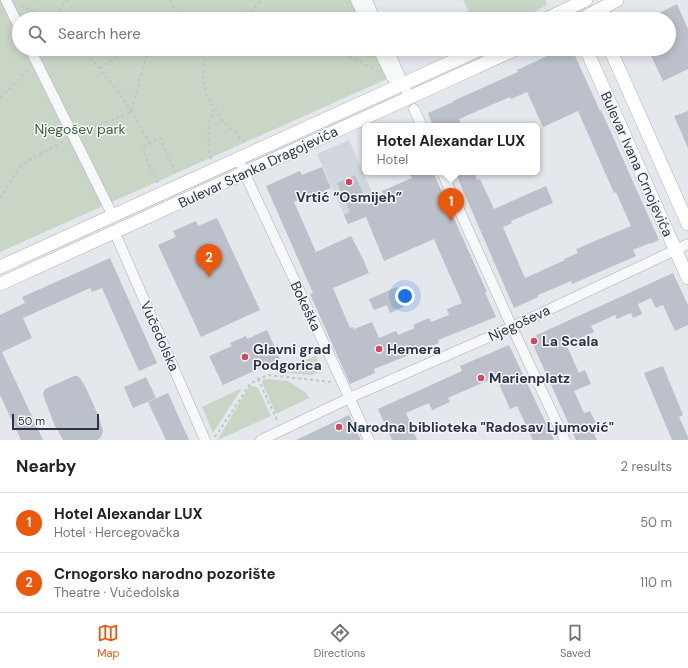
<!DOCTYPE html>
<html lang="en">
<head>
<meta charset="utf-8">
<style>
	body { margin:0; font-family:"DM Sans",sans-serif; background:#f2f2f2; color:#222 }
	.scale { position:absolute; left:12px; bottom:10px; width:87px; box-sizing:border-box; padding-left:4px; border:2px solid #2b3445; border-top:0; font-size:11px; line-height:14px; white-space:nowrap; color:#2b3445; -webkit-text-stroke:3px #f4f6f9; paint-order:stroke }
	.you { position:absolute; left:405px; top:296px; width:14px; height:14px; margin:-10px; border:3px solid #fff; border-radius:50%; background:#1a73e8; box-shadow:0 0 0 6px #1a73e833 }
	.badge { display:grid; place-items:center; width:26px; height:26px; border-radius:50%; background:#ea580c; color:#fff; font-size:13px; font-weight:700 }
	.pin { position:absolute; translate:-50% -33px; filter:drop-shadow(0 1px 2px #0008) }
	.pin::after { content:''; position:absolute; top:21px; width:14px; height:12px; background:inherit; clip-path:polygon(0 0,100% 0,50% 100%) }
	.popup { position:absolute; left:362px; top:123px; width:178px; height:52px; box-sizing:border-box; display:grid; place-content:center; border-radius:6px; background:#fff; filter:drop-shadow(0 1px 3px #0005); font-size:13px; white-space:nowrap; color:#767676 }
	.popup b { font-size:15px; color:#222 }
	.popup::after { content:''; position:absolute; left:50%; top:100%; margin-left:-8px; border:8px solid transparent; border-top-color:#fff }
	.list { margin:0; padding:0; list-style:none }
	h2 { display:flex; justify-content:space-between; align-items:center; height:52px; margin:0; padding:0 16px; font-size:17px }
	h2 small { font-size:13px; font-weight:400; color:#767676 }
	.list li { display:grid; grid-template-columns:26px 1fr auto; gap:12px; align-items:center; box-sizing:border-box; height:60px; padding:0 16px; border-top:1px solid #e0e0e0 }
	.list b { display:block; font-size:15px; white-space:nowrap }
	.list p { margin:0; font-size:13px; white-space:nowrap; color:#767676 }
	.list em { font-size:13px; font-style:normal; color:#767676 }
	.icon { flex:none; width:22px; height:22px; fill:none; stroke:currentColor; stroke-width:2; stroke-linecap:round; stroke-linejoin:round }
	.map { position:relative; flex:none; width:688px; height:440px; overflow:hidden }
	.search { position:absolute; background:#fff; box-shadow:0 2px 10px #0003; left:12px; right:12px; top:12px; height:44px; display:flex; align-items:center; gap:10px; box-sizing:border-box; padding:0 14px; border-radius:22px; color:#767676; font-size:15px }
	.sheet { height:172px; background:#fff }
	nav { display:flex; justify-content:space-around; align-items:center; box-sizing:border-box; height:56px; border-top:1px solid #e0e0e0; background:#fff; font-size:11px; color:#767676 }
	nav a { display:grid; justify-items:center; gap:2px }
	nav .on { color:#ea580c }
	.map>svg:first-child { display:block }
</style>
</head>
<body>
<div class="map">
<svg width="688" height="440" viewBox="0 0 688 440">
	<rect width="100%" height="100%" fill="#e4e7ec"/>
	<path fill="#d2d6de" d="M 349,140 L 380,210 L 348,224 L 317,154 Z"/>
	<path fill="#c9d6c5" d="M 0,0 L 352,0 L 361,19 L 19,19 L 19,49 L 375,49 L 389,78 L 0,252 Z
		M 463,0 L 545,0 L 547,5 L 519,19 L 472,19 Z
		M 316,356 L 322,371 L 311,375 L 276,372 Z
		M 264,379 L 288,381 L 306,393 L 309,398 L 276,414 L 262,382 Z
		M 250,385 L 258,388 L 271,416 L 218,440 L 218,439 Z
		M 242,388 L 213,433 L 202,407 Z"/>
	<path fill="#bbc0ca" d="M 677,4 L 688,29 L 688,69 L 663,81 L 648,49 L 669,49 L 669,19 L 648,19 Z
		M 562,49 L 572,49 L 600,111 L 601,110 L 659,240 L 650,244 L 650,243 L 633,250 L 636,256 L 572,284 L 571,281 L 538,295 L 538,297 L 514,308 L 455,172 L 474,172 L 477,180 L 480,179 L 494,209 L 546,186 L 553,203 L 511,221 L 512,223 L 503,227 L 525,278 L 565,260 L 564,259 L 578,253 L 576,249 L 631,226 L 616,192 L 614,193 L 578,111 L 543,127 L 527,92 L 511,99 L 510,97 L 459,119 L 462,126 L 433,126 L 428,113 L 453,102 L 453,101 L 518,72 L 517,70 Z
		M 688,111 L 688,148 L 674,116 Z
		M 322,167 L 331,188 L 313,196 L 312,194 L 294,202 L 316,252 L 351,236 L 363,259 L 369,273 L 333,288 L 350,328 L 353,327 L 354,329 L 372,322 L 379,338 L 396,331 L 398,335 L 415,328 L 413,325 L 429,318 L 431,322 L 449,315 L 447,309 L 462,303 L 434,239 L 384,261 L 366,217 L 348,224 L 344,215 L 350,212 L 337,183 L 355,175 L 368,205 L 385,197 L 382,191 L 412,178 L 409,172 L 433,172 L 487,292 L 485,292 L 496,317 L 438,340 L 439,343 L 374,369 L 375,373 L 350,384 L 310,294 L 313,293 L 266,186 L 300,171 L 302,175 Z
		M 217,218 L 260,310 L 201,337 L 158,245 L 176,237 L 173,231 L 196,221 L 198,226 Z
		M 110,258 L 157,363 L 139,371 L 102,288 L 92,292 L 90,288 L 23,318 L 32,338 L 2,352 L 43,440 L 21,440 L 0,395 L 0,315 L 25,303 L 22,297 Z
		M 673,273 L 688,305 L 688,325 L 675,331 L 663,305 L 656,308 L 651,298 L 638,304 L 642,314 L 633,318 L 631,313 L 617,319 L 615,315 L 591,326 L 594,332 L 566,344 L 579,373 L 585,370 L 591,384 L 574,391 L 584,413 L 590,411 L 596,423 L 590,426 L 597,440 L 576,440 L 530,338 Z
		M 397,287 L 405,306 L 390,313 L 387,305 L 374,310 L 369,299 Z
		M 267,330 L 280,359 L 223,385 L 209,356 L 232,346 L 230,343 L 246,336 L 247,339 Z
		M 509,345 L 554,440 L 533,440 L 517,406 L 510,409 L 496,377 L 448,398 L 450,402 L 432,410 L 429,403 L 406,413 L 417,440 L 392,440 L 378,409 L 462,371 L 460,366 Z
		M 663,366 L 683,415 L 679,417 L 688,437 L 688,440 L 672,440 L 644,373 Z
		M 74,376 L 77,376 L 80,378 L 86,388 L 99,417 L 103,431 L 101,437 L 97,440 L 63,440 L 54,424 L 47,405 L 43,394 L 45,389 Z
		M 146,377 L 156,398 L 133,408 L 124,387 Z
		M 168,393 L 189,440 L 166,440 L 148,402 Z
		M 349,415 L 361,440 L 296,440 Z"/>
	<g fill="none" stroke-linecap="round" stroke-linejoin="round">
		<g stroke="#a9aeb7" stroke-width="11">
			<path id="street" d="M 6,0 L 19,27
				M 356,0 L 365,19
				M 367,0 L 375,19
				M 30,49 L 109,208
				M 378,49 L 392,78
				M 388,49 L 409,97
				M 414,109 L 422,126
				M 238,159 L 369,440
				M 442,172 L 512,327 L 565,440
				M 115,233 L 205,440
				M 261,440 L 356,395 L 512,327 L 688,244"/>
		</g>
		<g stroke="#a9aeb7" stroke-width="14">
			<path id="secondary" d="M 546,19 L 586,0
				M 582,19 L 617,0
				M 586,49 L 688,278
				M 610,49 L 688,224
				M 0,267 L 480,49
				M 0,284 C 173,207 344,127 516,49"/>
		</g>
		<path stroke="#c2c5cb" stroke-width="2" stroke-dasharray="3 3" stroke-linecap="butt" d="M 170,0 L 180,18
			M 20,6 L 29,9 L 48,19
			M 250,12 L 261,0
			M 50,19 L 68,0
			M 179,19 L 250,12 L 264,19
			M 82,49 C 109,77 132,109 149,143
			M 197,49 L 206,61 L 203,77 L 206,94 L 222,120 L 245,142
			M 326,49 L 357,60 L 377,71
			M 100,68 L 131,49
			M 0,98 L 29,69
			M 83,132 L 131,112 L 148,49
			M 211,159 C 207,138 207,127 214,107
			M 158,183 L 141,147 L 160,138 L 176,174
			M 0,198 L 22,164 L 64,141
			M 258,379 L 278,422
			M 215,437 L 250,384 L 258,379 L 268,375 L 331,382"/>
		<use href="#street" stroke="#f7f8fa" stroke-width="10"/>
		<use href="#secondary" stroke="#fff" stroke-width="13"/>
	</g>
	<g fill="#d1495b" stroke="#f4f6f9" stroke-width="1.5">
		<circle cx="349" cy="182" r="4"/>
		<circle cx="534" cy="341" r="4"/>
		<circle cx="379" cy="349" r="4"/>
		<circle cx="245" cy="357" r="4"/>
		<circle cx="481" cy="378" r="4"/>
		<circle cx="339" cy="427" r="4"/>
	</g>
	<g text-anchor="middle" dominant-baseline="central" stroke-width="3" stroke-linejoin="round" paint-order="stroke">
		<g font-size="14" fill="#3f6138" stroke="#f4f6f9">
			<text x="80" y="129">Njegošev park</text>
		</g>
		<g font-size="14" fill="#2b3445" stroke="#f4f6f9">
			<text transform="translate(637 164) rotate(66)">Bulevar Ivana Crnojevića</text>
			<text transform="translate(258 167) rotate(-25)">Bulevar Stanka Dragojevića</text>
			<text transform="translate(306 306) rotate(65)">Bokeška</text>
			<text transform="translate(519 323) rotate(-25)">Njegoševa</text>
			<text transform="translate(160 336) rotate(66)">Vučedolska</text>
		</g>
		<g font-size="14" font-weight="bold" fill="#2b3445" stroke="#f4f6f9" text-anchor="start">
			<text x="349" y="197" text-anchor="middle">Vrtić “Osmijeh”</text>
			<text x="542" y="341">La Scala</text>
			<text x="253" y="349">Glavni grad<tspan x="253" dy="16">Podgorica</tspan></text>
			<text x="387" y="349">Hemera</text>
			<text x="489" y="378">Marienplatz</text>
			<text x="347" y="427">Narodna biblioteka "Radosav Ljumović"</text>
		</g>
	</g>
</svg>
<div class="scale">50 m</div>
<div class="you"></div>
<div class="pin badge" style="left:451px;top:221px">1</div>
<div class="popup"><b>Hotel Alexandar LUX</b>Hotel</div>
<div class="pin badge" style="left:209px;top:277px">2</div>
<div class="search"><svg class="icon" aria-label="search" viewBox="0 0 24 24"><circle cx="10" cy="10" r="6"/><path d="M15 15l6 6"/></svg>Search here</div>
</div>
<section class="sheet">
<h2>Nearby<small>2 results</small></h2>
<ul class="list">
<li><span class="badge">1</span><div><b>Hotel Alexandar LUX</b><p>Hotel · Hercegovačka</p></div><em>50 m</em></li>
<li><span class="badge">2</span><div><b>Crnogorsko narodno pozorište</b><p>Theatre · Vučedolska</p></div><em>110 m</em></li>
</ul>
</section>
<nav>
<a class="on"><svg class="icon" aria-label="map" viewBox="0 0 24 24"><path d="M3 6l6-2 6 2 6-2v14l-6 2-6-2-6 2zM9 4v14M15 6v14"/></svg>Map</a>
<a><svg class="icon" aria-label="directions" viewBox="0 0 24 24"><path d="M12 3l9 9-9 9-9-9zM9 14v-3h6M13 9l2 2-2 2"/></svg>Directions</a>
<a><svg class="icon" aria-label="saved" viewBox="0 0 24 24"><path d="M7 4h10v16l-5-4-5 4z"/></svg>Saved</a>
</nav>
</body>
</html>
